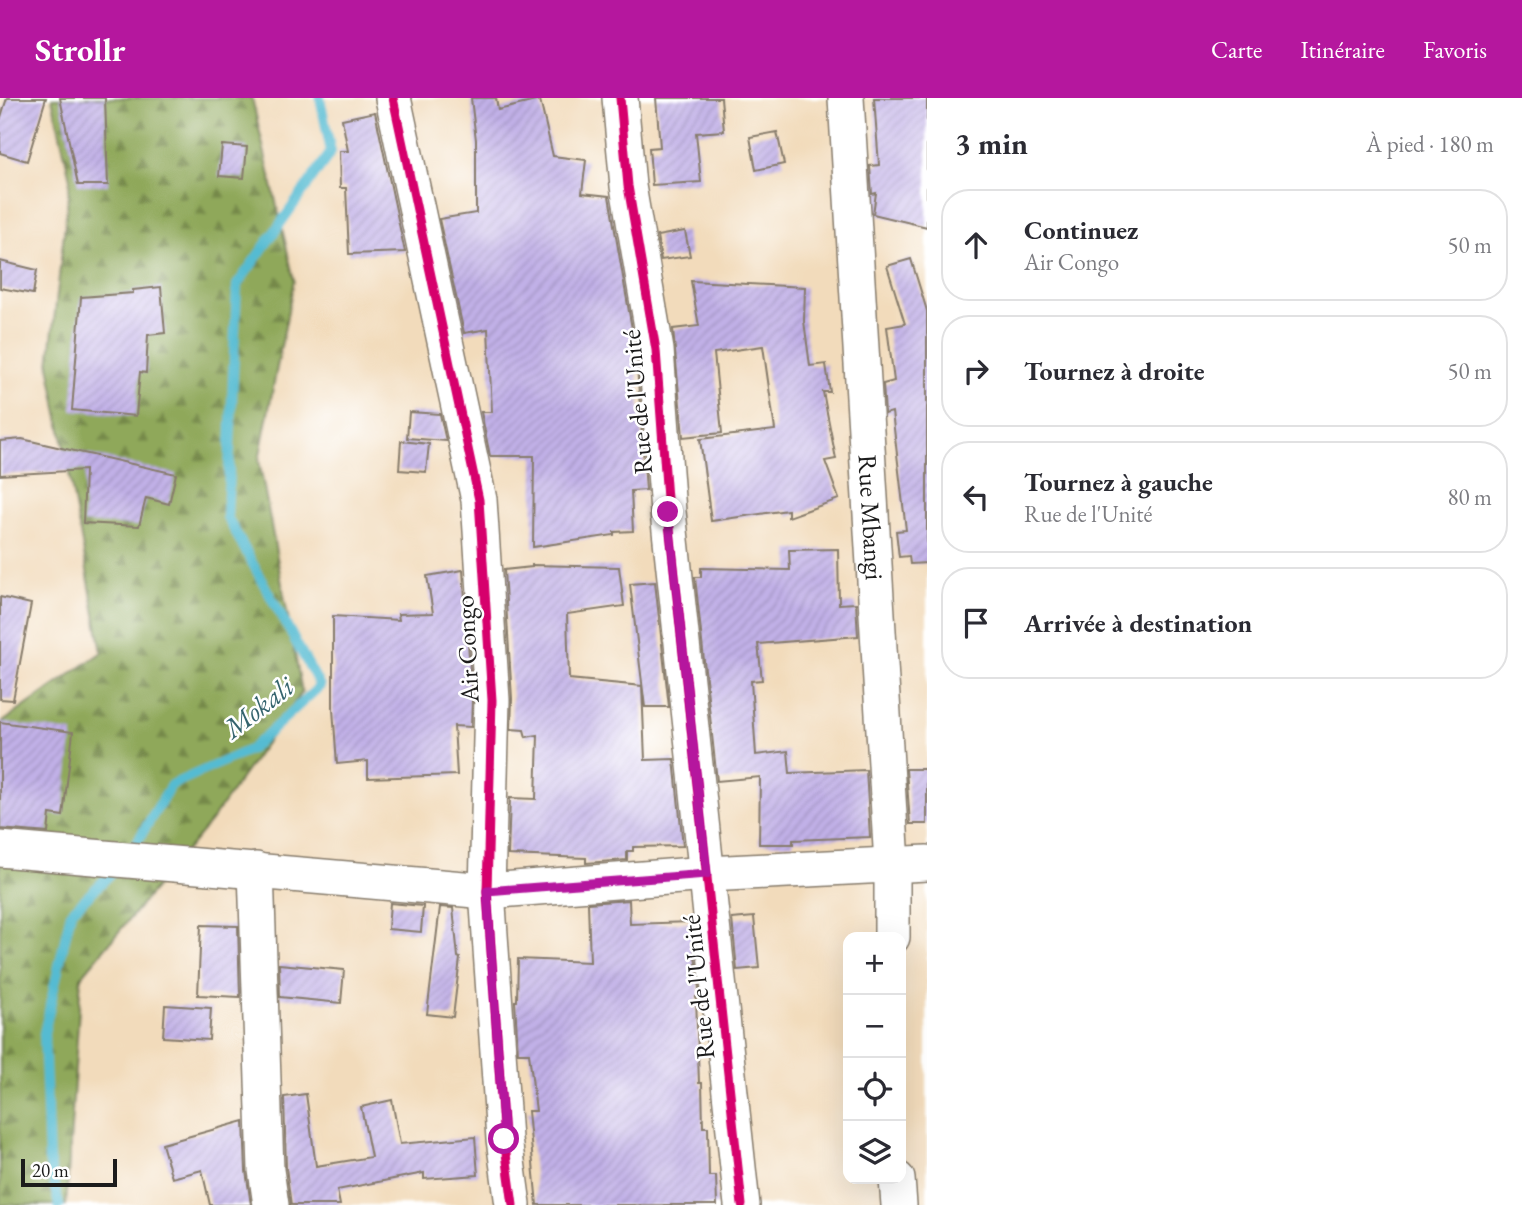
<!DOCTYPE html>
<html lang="fr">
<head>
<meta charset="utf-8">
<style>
	body { margin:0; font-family:"EB Garamond",serif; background:#f7f7f7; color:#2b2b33 }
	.controls { position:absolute; right:21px; bottom:21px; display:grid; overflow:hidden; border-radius:14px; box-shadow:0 7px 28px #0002 }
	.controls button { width:63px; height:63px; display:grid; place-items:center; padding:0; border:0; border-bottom:2px solid #e1e1e2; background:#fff; color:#2b2b33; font:35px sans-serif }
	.scale { position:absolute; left:21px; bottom:18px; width:96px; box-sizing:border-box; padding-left:7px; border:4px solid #1c1c1c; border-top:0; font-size:19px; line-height:24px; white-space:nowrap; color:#1c1c1c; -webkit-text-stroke:5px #fff; paint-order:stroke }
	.stop { position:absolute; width:21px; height:21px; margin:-16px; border:5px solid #b5179e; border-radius:50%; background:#fff }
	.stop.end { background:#b5179e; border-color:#fff; box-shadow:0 2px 7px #0008 }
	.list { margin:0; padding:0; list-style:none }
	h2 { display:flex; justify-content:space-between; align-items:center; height:91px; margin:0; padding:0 28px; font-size:30px }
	h2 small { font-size:23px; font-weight:400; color:#7c7c81 }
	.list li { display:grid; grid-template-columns:46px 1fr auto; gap:21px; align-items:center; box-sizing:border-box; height:112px; margin:0 14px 14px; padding:0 14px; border:2px solid #e1e1e2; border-radius:28px }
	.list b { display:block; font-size:26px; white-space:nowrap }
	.list p { margin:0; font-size:23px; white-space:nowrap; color:#7c7c81 }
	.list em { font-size:23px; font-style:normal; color:#7c7c81 }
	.icon { flex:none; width:38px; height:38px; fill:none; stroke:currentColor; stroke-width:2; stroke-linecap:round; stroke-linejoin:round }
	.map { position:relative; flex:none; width:927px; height:1107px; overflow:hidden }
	header { display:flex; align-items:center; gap:42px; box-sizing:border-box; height:98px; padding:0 35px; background:#b5179e; color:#fff }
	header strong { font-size:33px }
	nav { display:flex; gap:38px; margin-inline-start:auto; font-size:24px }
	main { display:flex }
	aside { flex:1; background:#fff }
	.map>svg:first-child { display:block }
</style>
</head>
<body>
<header>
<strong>Strollr</strong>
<nav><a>Carte</a><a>Itinéraire</a><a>Favoris</a></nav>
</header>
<main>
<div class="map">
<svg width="927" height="1107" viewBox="0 0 927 1107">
	<defs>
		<pattern id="forest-firs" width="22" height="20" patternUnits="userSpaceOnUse" patternTransform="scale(1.75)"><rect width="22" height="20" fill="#8fa85a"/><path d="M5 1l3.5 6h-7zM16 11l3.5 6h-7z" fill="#74884a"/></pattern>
		<pattern id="building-hatch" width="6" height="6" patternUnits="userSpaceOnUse" patternTransform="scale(1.75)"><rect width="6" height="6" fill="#c1b0e7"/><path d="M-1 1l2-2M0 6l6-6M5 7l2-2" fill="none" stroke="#a597c6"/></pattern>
	</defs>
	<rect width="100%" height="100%" fill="#fff"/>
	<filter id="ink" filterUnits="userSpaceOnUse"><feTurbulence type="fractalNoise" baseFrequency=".0143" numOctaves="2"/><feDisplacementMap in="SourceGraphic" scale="14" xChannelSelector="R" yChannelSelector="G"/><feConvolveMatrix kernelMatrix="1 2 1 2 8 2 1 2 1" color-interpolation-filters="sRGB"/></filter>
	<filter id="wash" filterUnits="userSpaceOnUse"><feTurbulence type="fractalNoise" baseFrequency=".00686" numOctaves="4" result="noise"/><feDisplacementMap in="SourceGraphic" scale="28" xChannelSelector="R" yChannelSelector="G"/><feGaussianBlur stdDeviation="1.57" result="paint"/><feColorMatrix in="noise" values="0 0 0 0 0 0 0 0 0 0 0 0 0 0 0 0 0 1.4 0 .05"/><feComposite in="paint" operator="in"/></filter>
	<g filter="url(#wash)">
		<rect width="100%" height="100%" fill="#f2dbbb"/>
		<path fill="url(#forest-firs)" stroke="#56623b" stroke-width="2" d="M 52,0 L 252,0 L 294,182 L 259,362 L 302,594 L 211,723 L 81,879 L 66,1107 L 0,1107 L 0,626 L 102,554 L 49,267 L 70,81 Z"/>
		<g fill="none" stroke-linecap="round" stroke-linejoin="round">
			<path stroke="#54bbd2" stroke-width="10" d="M 131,754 L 171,687 L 251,651 L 320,588 L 227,419 L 237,187 L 331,54 L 320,0
				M 59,1107 L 49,1062 L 44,935 L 71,814 L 116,771"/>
		</g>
		<g id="blocks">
			<path fill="url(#building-hatch)" d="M 7,0 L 46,0 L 27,63 L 0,55 L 0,22 Z
				M 60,0 L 105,0 L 108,87 L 78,87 Z
				M 471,0 L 496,0 L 498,12 L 540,2 L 553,58 L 586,62 L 582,95 L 609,98 L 636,254 L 646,392 L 631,393 L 633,433 L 614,434 L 614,437 L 533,449 L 534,358 L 490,358 L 481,314 L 492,314 L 488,231 L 464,235 L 439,121 L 476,115 L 476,42 Z
				M 656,0 L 721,0 L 724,33 L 696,35 L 701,84 L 652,87 L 649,50 L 660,49 Z
				M 874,0 L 927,0 L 927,129 L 873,116 L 876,95 L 872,96 L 870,68 L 879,67 Z
				M 375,14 L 405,154 L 349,156 L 346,90 L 340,90 L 339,53 L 348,53 L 342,21 Z
				M 777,34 L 784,66 L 756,72 L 750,39 Z
				M 222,47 L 247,49 L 244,80 L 219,78 Z
				M 685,133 L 690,158 L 661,162 L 657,138 Z
				M 911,161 L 927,213 L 927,465 L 910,466 L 909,458 L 899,459 L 896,433 L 906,432 L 892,314 L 885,316 L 883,286 L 894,283 L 887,229 L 905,226 L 887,168 Z
				M 0,163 L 37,172 L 33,196 L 0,190 Z
				M 691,183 L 805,189 L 804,223 L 810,268 L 826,266 L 830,294 L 823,294 L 836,361 L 825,363 L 839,401 L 788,419 L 788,412 L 711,423 L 700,341 L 775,332 L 763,248 L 714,255 L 722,335 L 683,339 L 673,231 L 699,228 Z
				M 161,189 L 165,235 L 148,237 L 146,275 L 140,274 L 136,318 L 72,312 L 81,199 L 133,195 L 133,192 Z
				M 409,314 L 440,316 L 446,343 L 407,340 Z
				M 22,341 L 176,376 L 169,406 L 146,400 L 139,428 L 83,425 L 85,372 L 0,377 L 0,343 Z
				M 401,343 L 429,346 L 426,374 L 399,372 Z
				M 838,451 L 839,506 L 856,505 L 858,538 L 758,546 L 762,582 L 751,583 L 756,657 L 788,653 L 790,675 L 866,672 L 870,739 L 793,742 L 793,746 L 759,746 L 760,679 L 717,683 L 695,479 L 701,479 L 701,470 L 790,472 L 789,452 Z
				M 532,467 L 619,469 L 624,508 L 567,516 L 569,581 L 642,588 L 645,662 L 674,661 L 683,748 L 633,749 L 633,753 L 627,753 L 627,762 L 586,765 L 586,760 L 508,757 L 510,700 L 536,701 L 538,637 L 526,639 L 524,632 L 511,631 L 512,601 L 504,472 L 532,469 Z
				M 463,472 L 472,602 L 471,629 L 454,628 L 457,677 L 368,680 L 368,663 L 337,666 L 333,611 L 333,518 L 399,522 L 398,516 L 433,515 L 427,478 Z
				M 655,484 L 669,609 L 645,609 L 630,486 Z
				M 0,499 L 31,506 L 13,602 L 0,601 Z
				M 0,624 L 73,634 L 63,718 L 50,716 L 48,735 L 0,731 Z
				M 906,671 L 927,671 L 927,726 L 910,726 Z
				M 629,802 L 630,826 L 691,824 L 700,899 L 696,899 L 699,985 L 702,985 L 703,1029 L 708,1029 L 709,1078 L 716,1078 L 717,1107 L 537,1107 L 528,1013 L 536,1013 L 529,955 L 518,955 L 515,903 L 517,903 L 518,861 L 590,864 L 588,805 Z
				M 390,805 L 423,808 L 421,834 L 388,831 Z
				M 440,809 L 453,810 L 458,859 L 460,860 L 453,919 L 427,916 Z
				M 754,819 L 759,870 L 737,872 L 732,821 Z
				M 201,827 L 238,828 L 240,899 L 198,897 Z
				M 279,866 L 344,872 L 341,905 L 280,899 Z
				M 165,907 L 211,910 L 209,942 L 163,939 Z
				M 306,996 L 316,1068 L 371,1059 L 361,1009 L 392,1002 L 400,1046 L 475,1039 L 478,1077 L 424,1081 L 424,1075 L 337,1092 L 340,1107 L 291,1107 L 286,1070 L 284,999 Z
				M 244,1023 L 246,1073 L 251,1107 L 210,1107 L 202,1072 L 172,1080 L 162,1046 Z"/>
		</g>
	</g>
	<g filter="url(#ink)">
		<use href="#blocks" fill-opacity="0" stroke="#877c6c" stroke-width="2"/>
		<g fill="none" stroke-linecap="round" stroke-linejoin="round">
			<g stroke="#877c6c" stroke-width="38">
				<g id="street">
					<path d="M 393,0 L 479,402 L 492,602 L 487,793 L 504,1041 L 513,1107"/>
					<path d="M 620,0 L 628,88 L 656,252 L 668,414 L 742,1107"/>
					<path id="s1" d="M 846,0 L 892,766 L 892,839"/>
					<path d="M 0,751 L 487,793 L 707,776 L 927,765"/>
					<path d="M 256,772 L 266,1072 L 271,1107"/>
					<path d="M 897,1081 L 899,1107"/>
				</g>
			</g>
			<use href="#street" stroke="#fff" stroke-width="35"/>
			<g stroke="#fff" stroke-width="13">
				<path id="cycleway" d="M 393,0 L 479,402 L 492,602 L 487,793 L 504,1041 L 513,1107
					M 620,0 L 628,88 L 656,252 L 668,414 L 742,1107"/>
			</g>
			<use href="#cycleway" stroke="#d6006c" stroke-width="9"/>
		</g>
	</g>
	<g fill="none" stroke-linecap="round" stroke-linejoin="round" filter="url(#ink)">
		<path stroke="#b5179e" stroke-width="9" d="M 504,1041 L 487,793 L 707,776 L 668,414"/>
	</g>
	<g text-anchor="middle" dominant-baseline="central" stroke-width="5" stroke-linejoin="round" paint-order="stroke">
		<g font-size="26" fill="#1c1c1c" stroke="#fff">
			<text transform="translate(637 304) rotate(-95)">Rue de l'Unité</text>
			<text stroke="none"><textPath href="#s1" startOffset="420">Rue Mbangi</textPath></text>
			<text transform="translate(467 551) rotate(-93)">Air Congo</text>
			<text transform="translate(698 889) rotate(-96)">Rue de l'Unité</text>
		</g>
		<g font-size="28" font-style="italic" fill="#35646e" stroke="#fff">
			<text transform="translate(258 609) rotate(-38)">Mokali</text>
		</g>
	</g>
</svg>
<div class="controls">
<button>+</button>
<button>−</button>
<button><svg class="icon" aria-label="locate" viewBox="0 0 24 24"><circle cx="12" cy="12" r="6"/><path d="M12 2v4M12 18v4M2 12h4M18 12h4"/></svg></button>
<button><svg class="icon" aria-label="layers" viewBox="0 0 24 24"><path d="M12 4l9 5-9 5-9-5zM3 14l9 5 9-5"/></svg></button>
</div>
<div class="scale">20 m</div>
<div class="stop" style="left:504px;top:1041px"></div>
<div class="stop end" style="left:668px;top:414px"></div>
</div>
<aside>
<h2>3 min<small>À pied · 180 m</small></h2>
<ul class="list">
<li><svg class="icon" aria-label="ahead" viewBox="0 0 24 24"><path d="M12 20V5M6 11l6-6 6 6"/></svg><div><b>Continuez</b><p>Air Congo</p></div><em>50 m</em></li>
<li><svg class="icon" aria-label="right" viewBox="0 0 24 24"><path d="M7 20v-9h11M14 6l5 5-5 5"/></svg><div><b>Tournez à droite</b></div><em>50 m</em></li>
<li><svg class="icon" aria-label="left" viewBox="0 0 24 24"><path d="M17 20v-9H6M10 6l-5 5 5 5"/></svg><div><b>Tournez à gauche</b><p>Rue de l'Unité</p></div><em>80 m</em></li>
<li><svg class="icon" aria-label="arrive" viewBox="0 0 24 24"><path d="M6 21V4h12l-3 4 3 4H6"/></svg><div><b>Arrivée à destination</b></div></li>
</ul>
</aside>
</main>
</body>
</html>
